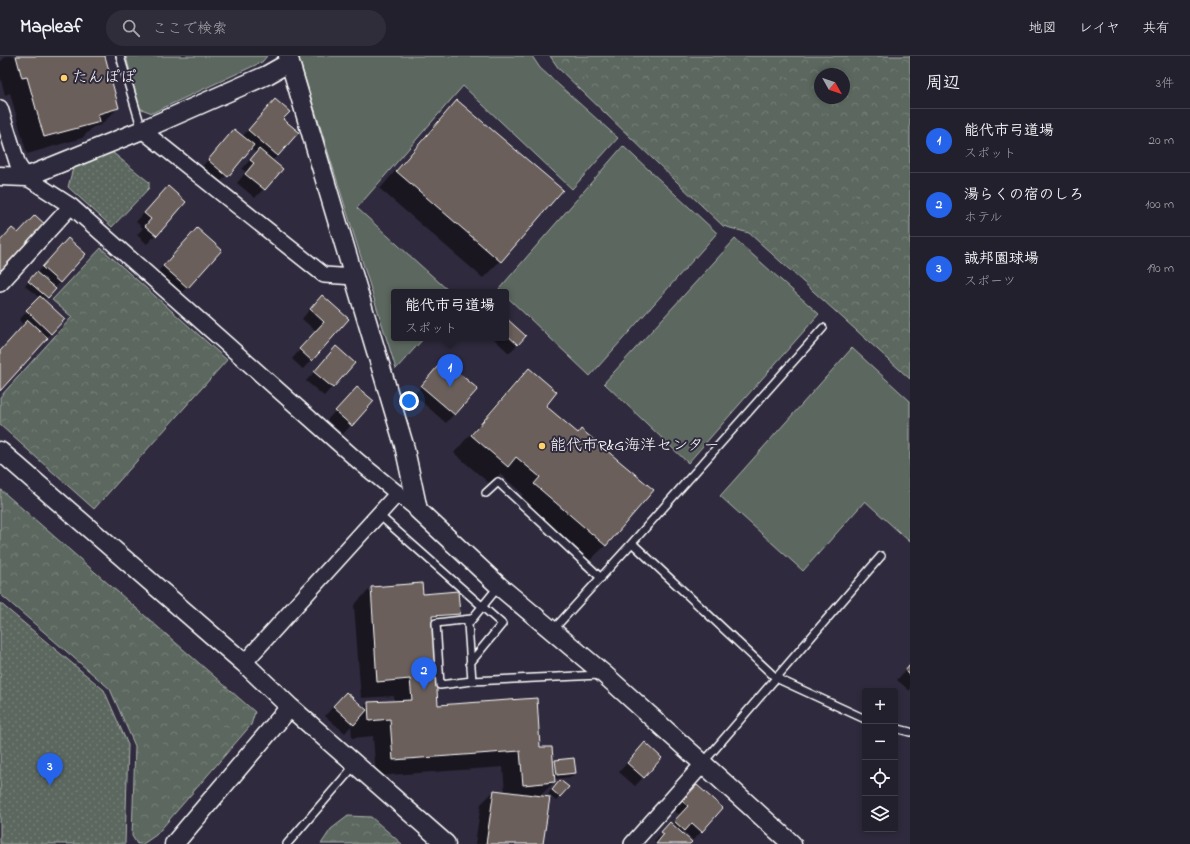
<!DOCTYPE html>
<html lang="ja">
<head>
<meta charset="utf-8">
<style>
	body { margin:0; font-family:"Indie Flower","Klee One",sans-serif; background:#2f2d3a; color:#f1f3f6 }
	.controls { position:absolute; right:12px; bottom:12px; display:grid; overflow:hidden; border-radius:4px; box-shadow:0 2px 6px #0003 }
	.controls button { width:36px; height:36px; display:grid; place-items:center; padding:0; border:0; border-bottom:1px solid #403e4a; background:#23202e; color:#f1f3f6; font:20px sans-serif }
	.compass { position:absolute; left:814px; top:12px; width:36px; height:36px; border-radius:50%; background:#23202e; box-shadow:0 2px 6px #0003; rotate:130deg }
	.you { position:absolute; left:409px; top:345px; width:14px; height:14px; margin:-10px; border:3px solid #fff; border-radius:50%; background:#1a73e8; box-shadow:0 0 0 6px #1a73e833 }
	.badge { display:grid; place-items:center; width:26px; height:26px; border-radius:50%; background:#2563eb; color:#fff; font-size:13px; font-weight:700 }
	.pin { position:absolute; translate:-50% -33px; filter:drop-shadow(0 1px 2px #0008) }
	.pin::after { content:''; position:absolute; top:21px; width:14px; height:12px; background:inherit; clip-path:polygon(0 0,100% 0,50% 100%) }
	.popup { position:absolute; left:391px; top:233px; width:118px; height:52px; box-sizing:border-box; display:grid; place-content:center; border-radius:4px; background:#23202e; filter:drop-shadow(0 1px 3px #0005); font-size:13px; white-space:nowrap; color:#a3a3aa }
	.popup b { font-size:15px; color:#f1f3f6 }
	.popup::after { content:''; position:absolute; left:50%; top:100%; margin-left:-8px; border:8px solid transparent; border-top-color:#23202e }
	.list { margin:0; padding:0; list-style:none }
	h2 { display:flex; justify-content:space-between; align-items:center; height:52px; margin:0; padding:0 16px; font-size:17px }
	h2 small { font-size:13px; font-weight:400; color:#a3a3aa }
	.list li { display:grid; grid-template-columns:26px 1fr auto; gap:12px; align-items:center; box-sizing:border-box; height:64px; padding:0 16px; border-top:1px solid #403e4a }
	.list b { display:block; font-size:15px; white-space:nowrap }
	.list p { margin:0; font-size:13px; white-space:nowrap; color:#a3a3aa }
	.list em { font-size:13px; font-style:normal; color:#a3a3aa }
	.icon { flex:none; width:22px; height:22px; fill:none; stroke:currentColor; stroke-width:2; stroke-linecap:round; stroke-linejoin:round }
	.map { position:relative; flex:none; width:910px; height:788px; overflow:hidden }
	header { display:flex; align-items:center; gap:24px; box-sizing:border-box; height:56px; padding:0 20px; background:#23202e; border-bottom:1px solid #403e4a }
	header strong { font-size:19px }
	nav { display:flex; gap:22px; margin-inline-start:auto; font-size:14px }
	.search { width:280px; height:36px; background:#2f2d3a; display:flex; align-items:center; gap:10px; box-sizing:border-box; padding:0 14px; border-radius:22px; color:#a3a3aa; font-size:15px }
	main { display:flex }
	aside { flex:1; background:#23202e }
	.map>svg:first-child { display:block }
</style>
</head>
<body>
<header>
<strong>Mapleaf</strong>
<div class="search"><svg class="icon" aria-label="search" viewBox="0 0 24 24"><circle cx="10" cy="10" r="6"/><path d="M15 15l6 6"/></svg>ここで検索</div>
<nav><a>地図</a><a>レイヤ</a><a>共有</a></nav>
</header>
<main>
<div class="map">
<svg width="910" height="788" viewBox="0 0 910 788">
	<defs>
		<pattern id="forest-crowns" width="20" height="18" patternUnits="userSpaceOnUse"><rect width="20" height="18" fill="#5b685e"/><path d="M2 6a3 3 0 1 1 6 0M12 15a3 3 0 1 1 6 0" fill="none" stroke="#747f76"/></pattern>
		<pattern id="park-dots" width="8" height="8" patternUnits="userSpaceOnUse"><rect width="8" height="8" fill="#5b685e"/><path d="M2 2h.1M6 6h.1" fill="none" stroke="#747f76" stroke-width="1.8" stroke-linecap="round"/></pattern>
	</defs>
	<rect width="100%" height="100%" fill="#2f2a3d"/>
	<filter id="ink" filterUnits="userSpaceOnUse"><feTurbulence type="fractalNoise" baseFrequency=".025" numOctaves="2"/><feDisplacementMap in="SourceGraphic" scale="8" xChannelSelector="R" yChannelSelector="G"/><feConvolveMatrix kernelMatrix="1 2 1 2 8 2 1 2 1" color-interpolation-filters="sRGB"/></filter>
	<g filter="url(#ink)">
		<path fill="#5b685e" stroke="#adb4ae" d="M 126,0 L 267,0 L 262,6 L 152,57 L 139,52 Z
			M 298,0 L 532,0 L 540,12 L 618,82 L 572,133 L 463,30 L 357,152 L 450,236 L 394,236 L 394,282 L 424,282 L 396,313 Z
			M 623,90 L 717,177 L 590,320 L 506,240 L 506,236 L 502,236 L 499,233 Z
			M 735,183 L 819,258 L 688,407 L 604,327 Z
			M 852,292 L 910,345 L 910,486 L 865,445 L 803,515 L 720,440 Z"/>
		<path fill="url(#forest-crowns)" stroke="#adb4ae" fill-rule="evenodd" d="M 550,0 L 910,0 L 910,323 L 749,177 L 723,170 L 559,13 ZM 820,18 L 844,18 L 844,42 L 820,42 Z
			M 101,192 L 227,304 L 94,453 L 0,369 L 0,341 L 72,261 L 52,244 Z
			M 0,433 L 255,656 L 251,669 L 156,779 L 143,788 L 137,788 L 132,780 L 135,690 L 110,633 L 0,538 Z
			M 348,760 L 371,761 L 402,788 L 321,788 L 331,773 Z"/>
		<path fill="url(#park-dots)" stroke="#adb4ae" d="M 112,96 L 149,126 L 149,132 L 112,171 L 68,131 L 73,112 Z
			M 0,547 L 104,634 L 128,689 L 125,788 L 0,788 Z"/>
		<path fill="#0007" d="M 6,0 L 104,0 L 118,52 L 101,69 L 93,71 L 82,82 L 27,98 L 10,37 L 5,39 L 0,20 L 0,6 Z
			M 275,44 L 282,63 L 297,77 L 272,105 L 282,113 L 255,142 L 237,127 L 246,116 L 242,113 L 256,97 L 250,92 L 218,129 L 200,113 L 234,74 L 242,81 Z
			M 457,45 L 500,205 L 483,222 L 380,133 L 440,62 Z
			M 168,131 L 185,146 L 147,188 L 137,179 L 143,172 L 136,166 Z
			M 185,186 L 187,231 L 174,244 L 151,223 Z
			M 59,192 L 60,226 L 44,245 L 63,263 L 0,334 L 0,294 L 24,269 L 19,264 L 40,242 L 25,230 Z
			M 313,249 L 348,263 L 303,313 L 292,303 L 316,275 L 302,263 Z
			M 506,263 L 518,288 L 509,297 L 493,282 L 506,282 Z
			M 336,292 L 332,331 L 324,340 L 306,325 Z
			M 529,313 L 606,489 L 588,506 L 517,446 L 523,438 L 500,418 L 490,428 L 454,397 L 512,330 Z
			M 435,314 L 454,358 L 446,367 L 414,339 Z
			M 357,332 L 351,369 L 343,378 L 327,364 Z
			M 371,532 L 422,539 L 459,558 L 442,575 L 432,576 L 437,650 L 539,692 L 552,708 L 556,705 L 574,704 L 575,717 L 571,721 L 553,723 L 554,726 L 539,741 L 542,788 L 475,788 L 481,748 L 494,735 L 505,736 L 503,711 L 376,720 L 373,680 L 352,682 L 351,670 L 345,677 L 325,660 L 337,646 L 363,652 L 368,647 L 394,646 L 394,640 L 361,642 L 354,549 Z
			M 910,609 L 910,635 L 897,624 Z
			M 637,696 L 661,702 L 635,730 L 619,716 Z
			M 556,729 L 568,732 L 556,745 L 548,738 Z
			M 688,739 L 702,775 L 693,784 L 683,775 L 681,777 L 689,788 L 656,788 L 654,785 L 680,759 L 674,755 Z"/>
		<path fill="#6b5e5a" stroke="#fff" d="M 16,0 L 105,0 L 119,52 L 98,58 L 100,66 L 44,81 L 27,21 L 22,22 Z
			M 275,43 L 290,56 L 283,63 L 299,76 L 278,100 L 248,74 Z
			M 457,44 L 563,134 L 501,206 L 396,115 Z
			M 234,73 L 254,89 L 228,121 L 208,104 Z
			M 259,93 L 283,113 L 265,134 L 245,118 L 254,107 L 250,104 Z
			M 168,130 L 186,146 L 157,180 L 145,170 L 151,163 L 144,157 Z
			M 35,159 L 48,171 L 5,218 L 0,213 L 0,185 L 12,172 L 18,177 Z
			M 197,172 L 222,194 L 188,232 L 163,210 Z
			M 68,182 L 86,198 L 60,227 L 42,211 Z
			M 36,216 L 56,233 L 48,242 L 28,225 Z
			M 322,239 L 349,263 L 312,305 L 299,293 L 324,266 L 310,253 Z
			M 40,240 L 65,263 L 51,278 L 26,254 Z
			M 506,262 L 526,280 L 518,289 L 506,278 Z
			M 28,264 L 48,282 L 0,335 L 0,295 Z
			M 336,290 L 355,307 L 333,332 L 314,316 Z
			M 443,304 L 478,333 L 455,359 L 421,330 Z
			M 529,312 L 557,336 L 546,350 L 578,377 L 581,373 L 654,434 L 606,490 L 534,428 L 540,421 L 516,401 L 508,411 L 471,379 Z
			M 357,331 L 374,345 L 352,370 L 335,355 Z
			M 422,527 L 423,538 L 458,535 L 460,558 L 432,560 L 438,649 L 537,642 L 540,691 L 552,691 L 555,726 L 523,729 L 520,695 L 393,704 L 390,663 L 369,665 L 368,646 L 412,644 L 410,623 L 377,626 L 371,531 Z
			M 910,609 L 910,620 L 905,615 Z
			M 346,636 L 367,654 L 354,669 L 333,650 Z
			M 645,686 L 662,702 L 644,722 L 627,707 Z
			M 574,702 L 576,717 L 557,719 L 555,704 Z
			M 560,724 L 569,731 L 560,741 L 552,734 Z
			M 697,729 L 723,752 L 702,776 L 692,767 L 685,775 L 674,765 L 688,750 L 682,745 Z
			M 494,734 L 550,741 L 543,788 L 486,788 Z
			M 670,766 L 692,786 L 690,788 L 656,788 L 664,778 L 661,776 Z"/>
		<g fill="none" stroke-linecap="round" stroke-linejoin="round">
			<g stroke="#fff" stroke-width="10">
				<path id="service" d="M 120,0 L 142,74
					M 486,437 L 498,426 L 601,522
					M 379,459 L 502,568 L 470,607
					M 632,487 L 823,272
					M 499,530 L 468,568 L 472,625 L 600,619
					M 471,563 L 436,567 L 440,629 L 472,625
					M 553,574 L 632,487 L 776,622 L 703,707
					M 865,663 L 776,622 L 881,500
					M 895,672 L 910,676
					M 287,788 L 355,709"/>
			</g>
			<g stroke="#fff" stroke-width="18">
				<path id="minor" d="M 0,52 L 18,109 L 26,121 L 71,150 L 358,405 L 418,454
					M 142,74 L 324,219 L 355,221
					M 0,228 L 71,150
					M 244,607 L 398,437
					M 632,788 L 703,708"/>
			</g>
			<g stroke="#fff" stroke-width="21">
				<path id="tertiary" d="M 288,0 L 404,389 L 418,454 L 499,530 L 605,619 L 792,788
					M 0,120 L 26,121 L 142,74 L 267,19 L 290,6
					M 0,395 L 244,607 L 290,651 L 446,788
					M 174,788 L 290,651"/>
			</g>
			<use href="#service" stroke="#2f2a3d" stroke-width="7"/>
			<use href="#minor" stroke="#2f2a3d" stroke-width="15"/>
			<use href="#tertiary" stroke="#2f2a3d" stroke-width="18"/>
		</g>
	</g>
	<g fill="#ffd166" stroke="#2f2a3d" stroke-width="1.5">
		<circle cx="64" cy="22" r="4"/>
		<circle cx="542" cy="390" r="4"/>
	</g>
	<g text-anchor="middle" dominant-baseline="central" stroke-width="4" stroke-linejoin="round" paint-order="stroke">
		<g font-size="16" fill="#fff" stroke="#2f2a3d" text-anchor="start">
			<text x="72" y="22">たんぽぽ</text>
			<text x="550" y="390">能代市R&amp;G海洋センター</text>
		</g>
	</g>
</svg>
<div class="controls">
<button>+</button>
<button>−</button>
<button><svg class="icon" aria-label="locate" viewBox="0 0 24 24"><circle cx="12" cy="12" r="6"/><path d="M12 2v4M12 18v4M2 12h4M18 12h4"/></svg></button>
<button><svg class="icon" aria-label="layers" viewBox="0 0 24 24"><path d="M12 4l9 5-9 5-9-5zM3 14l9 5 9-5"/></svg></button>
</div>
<svg class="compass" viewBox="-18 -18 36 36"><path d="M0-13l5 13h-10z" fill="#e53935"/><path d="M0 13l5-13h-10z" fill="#a3a3aa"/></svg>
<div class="you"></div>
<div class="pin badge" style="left:450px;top:331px">1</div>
<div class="popup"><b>能代市弓道場</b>スポット</div>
<div class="pin badge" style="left:424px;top:634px">2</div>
<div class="pin badge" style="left:50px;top:730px">3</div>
</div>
<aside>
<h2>周辺<small>3件</small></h2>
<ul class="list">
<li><span class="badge">1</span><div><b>能代市弓道場</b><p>スポット</p></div><em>20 m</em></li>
<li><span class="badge">2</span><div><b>湯らくの宿のしろ</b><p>ホテル</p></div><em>100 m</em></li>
<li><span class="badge">3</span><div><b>誠邦園球場</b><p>スポーツ</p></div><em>190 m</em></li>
</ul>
</aside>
</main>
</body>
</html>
